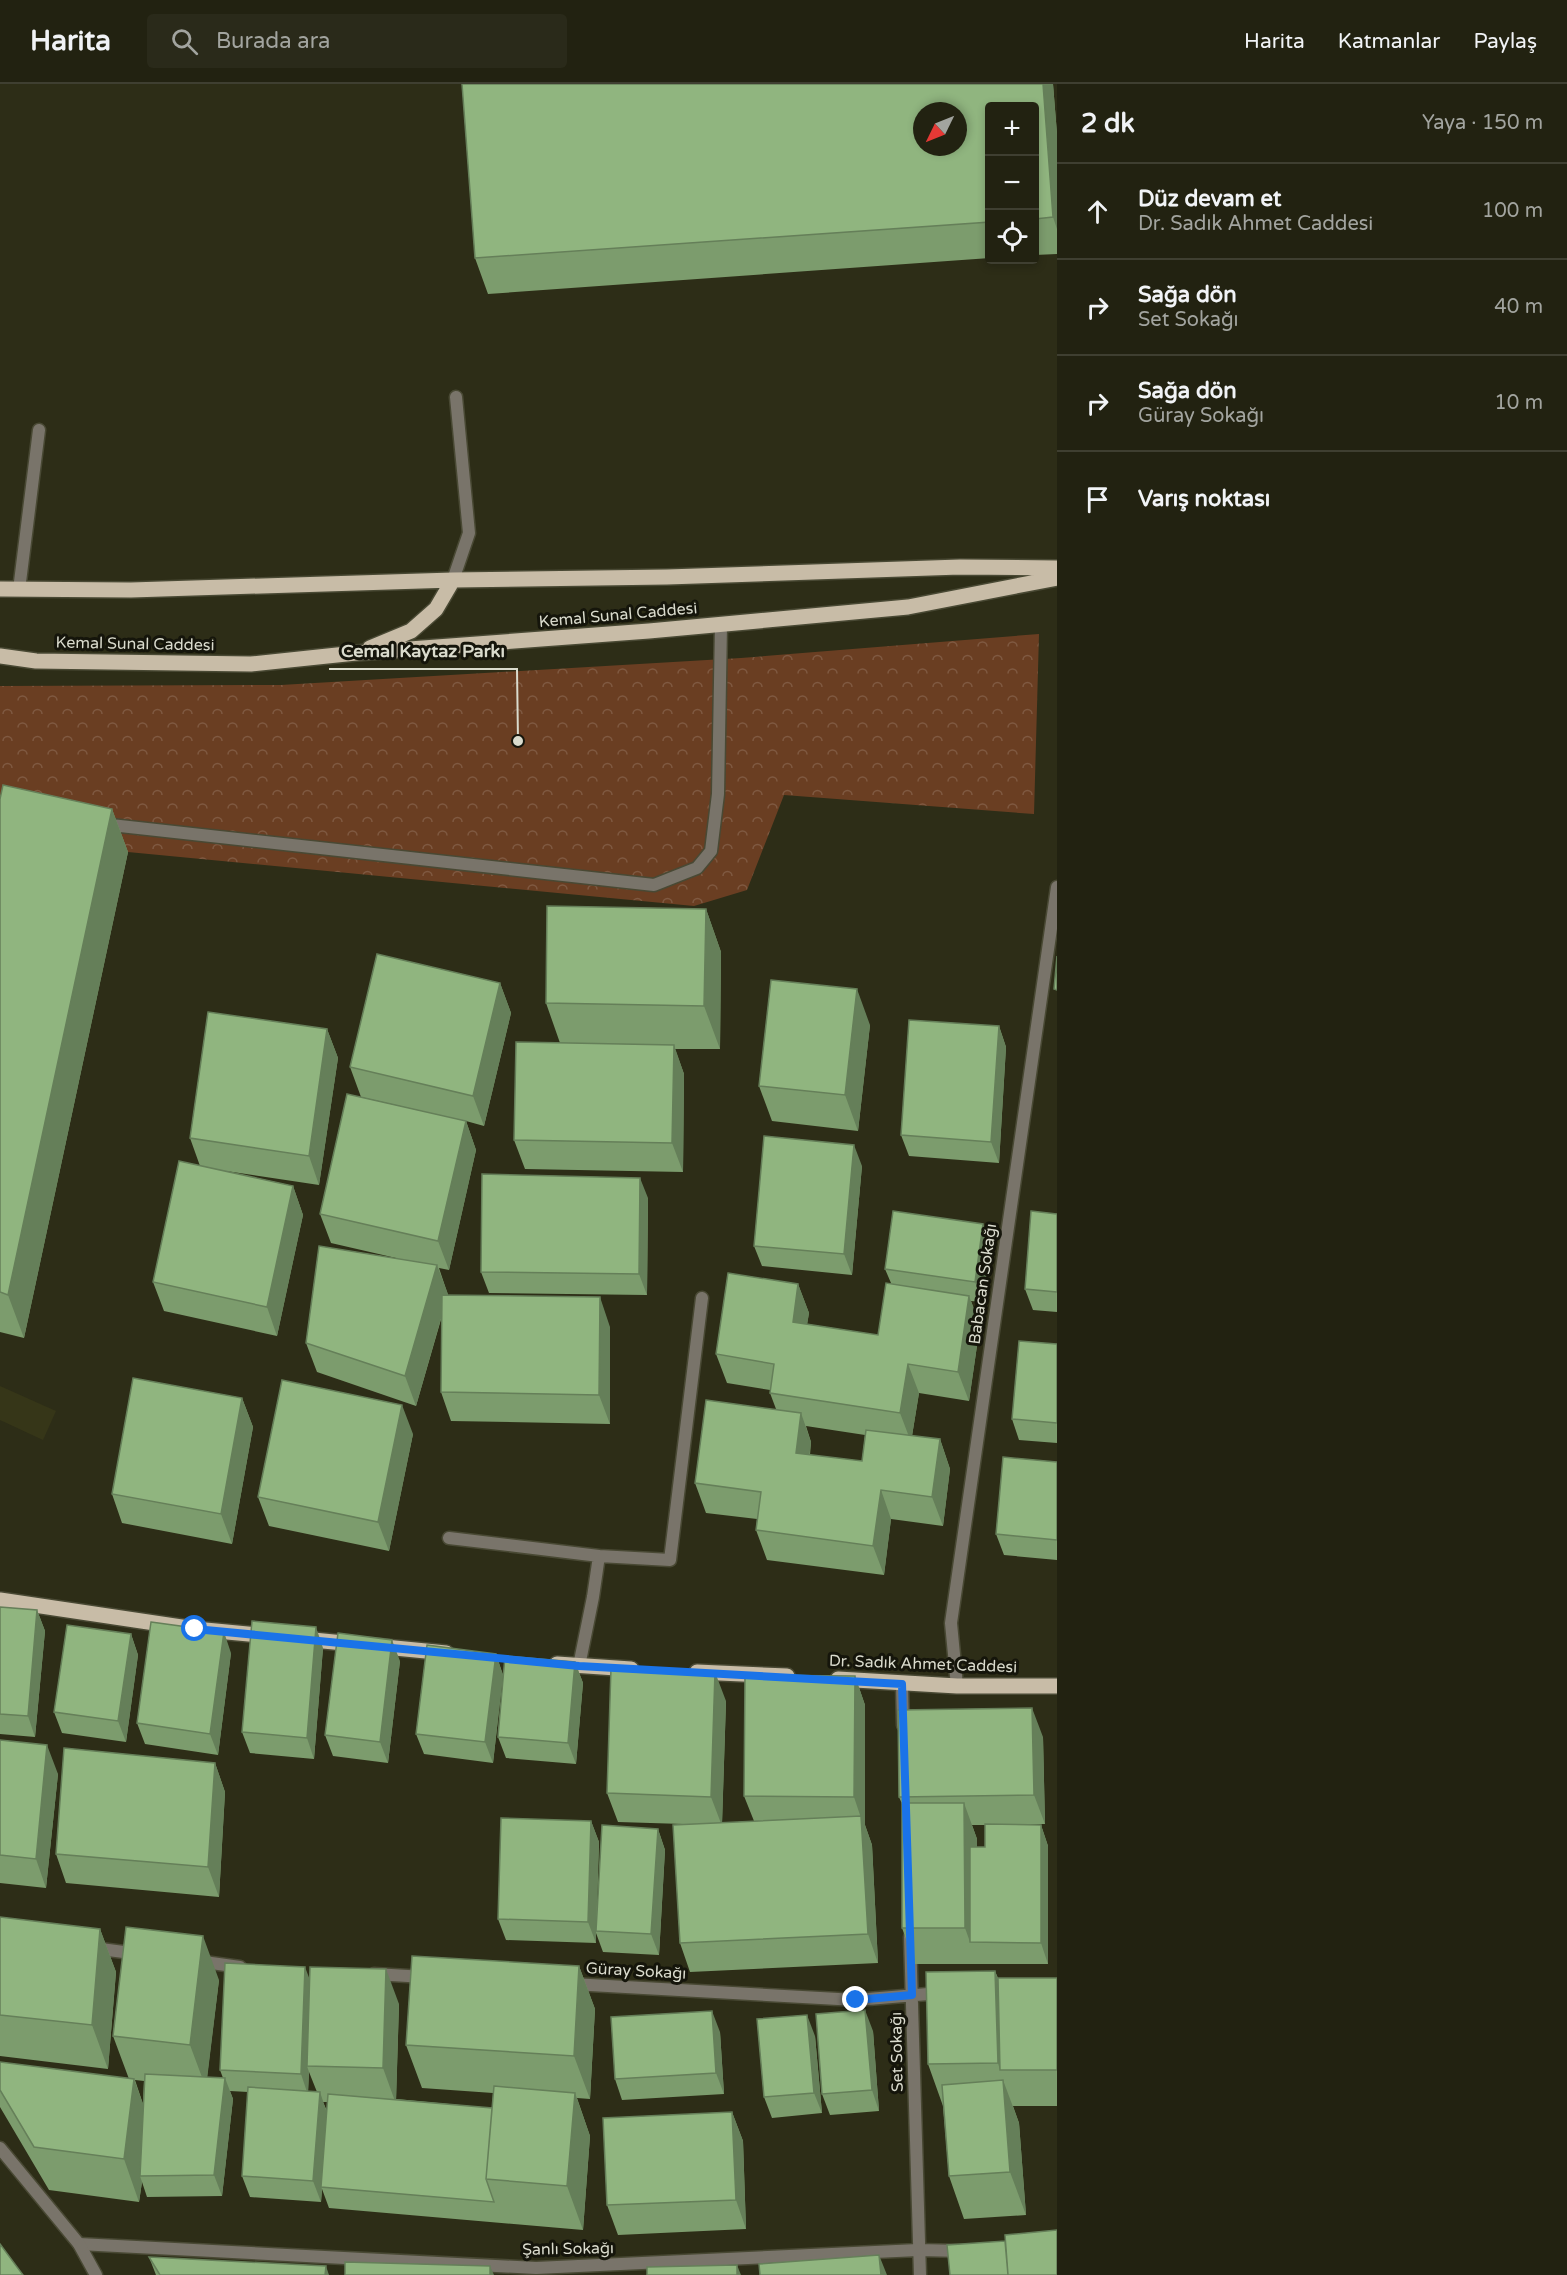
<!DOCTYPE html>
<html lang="tr">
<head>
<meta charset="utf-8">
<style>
	body { margin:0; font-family:"Varela Round",sans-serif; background:#2a2a1a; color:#f1f3f6 }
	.controls { position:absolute; right:18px; top:18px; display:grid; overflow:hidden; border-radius:6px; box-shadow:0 3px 9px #0003 }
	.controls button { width:54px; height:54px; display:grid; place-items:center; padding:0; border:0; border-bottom:2px solid #3f3f31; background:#221; color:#f1f3f6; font:30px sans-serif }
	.compass { position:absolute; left:913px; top:18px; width:54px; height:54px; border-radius:50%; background:#221; box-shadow:0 3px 9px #0003; rotate:227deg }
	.stop { position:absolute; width:18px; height:18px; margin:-14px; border:4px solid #1a73e8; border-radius:50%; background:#fff }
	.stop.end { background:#1a73e8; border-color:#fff; box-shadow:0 2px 6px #0008 }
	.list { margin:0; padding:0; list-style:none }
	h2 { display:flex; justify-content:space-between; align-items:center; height:78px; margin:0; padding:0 24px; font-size:26px }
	h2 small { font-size:20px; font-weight:400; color:#a2a49f }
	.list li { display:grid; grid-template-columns:39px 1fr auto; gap:18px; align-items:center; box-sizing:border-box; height:96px; padding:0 24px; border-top:2px solid #3f3f31 }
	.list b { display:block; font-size:22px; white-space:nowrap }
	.list p { margin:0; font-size:20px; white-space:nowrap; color:#a2a49f }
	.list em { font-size:20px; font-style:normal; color:#a2a49f }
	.icon { flex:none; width:33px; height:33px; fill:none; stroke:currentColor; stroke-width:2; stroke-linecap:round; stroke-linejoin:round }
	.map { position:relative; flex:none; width:1057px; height:2191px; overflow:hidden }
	header { display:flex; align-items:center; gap:36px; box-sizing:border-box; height:84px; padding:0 30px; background:#221; border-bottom:2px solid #3f3f31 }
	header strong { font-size:28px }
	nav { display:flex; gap:33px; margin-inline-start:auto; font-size:21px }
	.search { width:420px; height:54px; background:#2a2a1a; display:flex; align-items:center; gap:15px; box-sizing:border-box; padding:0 21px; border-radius:6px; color:#a2a49f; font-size:22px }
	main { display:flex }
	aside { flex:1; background:#221 }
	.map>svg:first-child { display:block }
</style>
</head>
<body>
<header>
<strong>Harita</strong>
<div class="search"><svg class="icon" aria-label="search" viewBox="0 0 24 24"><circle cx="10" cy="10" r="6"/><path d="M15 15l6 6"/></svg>Burada ara</div>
<nav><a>Harita</a><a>Katmanlar</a><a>Paylaş</a></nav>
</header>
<main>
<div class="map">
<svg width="1057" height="2191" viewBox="0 0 1057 2191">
	<defs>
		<pattern id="park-crowns" width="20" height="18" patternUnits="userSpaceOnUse" patternTransform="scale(1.5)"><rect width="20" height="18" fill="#6a3e22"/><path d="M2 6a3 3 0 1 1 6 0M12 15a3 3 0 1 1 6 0" fill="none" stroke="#7f5941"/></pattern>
	</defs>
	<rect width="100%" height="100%" fill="#2d2d17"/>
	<path fill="#363618" d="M 0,1302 L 56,1327 L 43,1356 L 0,1336 Z"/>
	<path fill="url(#park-crowns)" d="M 1039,550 L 1034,730 L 784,711 L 747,806 L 694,822 L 128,768 L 0,750 L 0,602 L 281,601 L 741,574 Z"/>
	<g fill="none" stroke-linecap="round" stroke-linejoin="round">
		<g stroke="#494934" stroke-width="15">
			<path id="service" d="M 453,496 L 469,449 L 456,313
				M 19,506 L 39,346
				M 449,1454 L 599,1472 L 670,1476 L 702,1214
				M 579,1582 L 593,1513 L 599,1472"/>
		</g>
		<g stroke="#494934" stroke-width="15">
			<path id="pedestrian" d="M 102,740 L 654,801 L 697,784 L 711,767 L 718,710 L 721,541"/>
		</g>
		<g stroke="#494934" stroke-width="15">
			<path id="minor" d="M 902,1600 L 903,1641
				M 957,1602 L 951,1539 L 1057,803
				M 910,1853 L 920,2191
				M 93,1864 L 139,1870
				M 197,1877 L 240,1883
				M 374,1890 L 425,1893
				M 572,1900 L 856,1916 L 940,1909
				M 79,2160 L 536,2184 L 918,2166 L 963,2167"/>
		</g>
		<g stroke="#494934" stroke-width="15">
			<path id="tertiary" d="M 0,2064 L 79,2160 L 96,2191"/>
		</g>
		<g stroke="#494934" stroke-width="18">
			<path id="primary" d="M 0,505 L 131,506 L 453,496 L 667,493 L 960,483 L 1057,484
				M 370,564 L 411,547 L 436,525 L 453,496
				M 0,572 L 36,577 L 251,580 L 356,569 L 649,547 L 908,523 L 1057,494
				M 0,1516 L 195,1545 L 270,1552
				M 303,1555 L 446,1569
				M 557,1580 L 631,1585
				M 697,1588 L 787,1592
				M 838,1595 L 957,1602 L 1057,1602"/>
		</g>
		<use href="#service" stroke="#79746a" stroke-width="12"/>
		<use href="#pedestrian" stroke="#79746a" stroke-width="12"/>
		<use href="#minor" stroke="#79746a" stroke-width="12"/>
		<use href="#tertiary" stroke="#79746a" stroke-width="12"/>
		<use href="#primary" stroke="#c8bca7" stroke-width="15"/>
	</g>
	<path fill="#7c9c6d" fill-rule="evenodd" d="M 1053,0 L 1057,50 L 1057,170 L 1035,171 L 1035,22 L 990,22 L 990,174 L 488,210 L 475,174 Z
		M 0,715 L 112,725 L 128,768 L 24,1254 L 0,1248 Z
		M 706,825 L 721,868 L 720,965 L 675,965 L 684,990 L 683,1088 L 525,1085 L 514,1056 L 560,959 L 546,919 Z
		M 500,899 L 511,929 L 484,1042 L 466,1037 L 476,1066 L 449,1186 L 439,1184 L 448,1211 L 610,1243 L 610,1340 L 451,1337 L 441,1308 L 442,1232 L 416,1322 L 317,1288 L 306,1259 L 396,1174 L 331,1159 L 320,1130 L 426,1028 L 361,1013 L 350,983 Z
		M 870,941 L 858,1047 L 772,1037 L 759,1002 Z
		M 999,942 L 1006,963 L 999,1079 L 909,1072 L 901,1051 Z
		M 327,945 L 338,974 L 319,1101 L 226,1087 L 293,1102 L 303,1131 L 277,1252 L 164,1227 L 153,1198 L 200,1082 L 190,1054 Z
		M 862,1082 L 852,1191 L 762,1182 L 754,1162 Z
		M 648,1114 L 647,1211 L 489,1209 L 481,1188 Z
		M 1057,1130 L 1057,1228 L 1033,1226 L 1025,1205 Z
		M 983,1140 L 990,1161 L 983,1218 L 971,1217 L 980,1241 L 969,1317 L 919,1309 L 912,1352 L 940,1355 L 950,1385 L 943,1442 L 891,1435 L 884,1491 L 767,1476 L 756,1446 L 757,1435 L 706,1429 L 695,1399 L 776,1325 L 770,1309 L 770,1306 L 727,1299 L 716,1270 L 798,1200 L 809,1229 L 807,1240 L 878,1251 L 891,1199 L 885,1185 ZM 806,1342 L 865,1351 L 862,1377 L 810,1371 L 811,1358 Z
		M 1057,1260 L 1057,1359 L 1019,1356 L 1012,1335 Z
		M 242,1314 L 253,1343 L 232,1460 L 122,1439 L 112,1410 Z
		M 413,1350 L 389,1467 L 269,1442 L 258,1413 Z
		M 1057,1378 L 1057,1476 L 1004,1471 L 996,1450 Z
		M 0,1523 L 37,1526 L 45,1547 L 35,1653 L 0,1650 Z
		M 131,1550 L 138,1571 L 126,1658 L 62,1649 L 54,1628 Z
		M 323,1564 L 314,1675 L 250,1669 L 242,1648 Z
		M 231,1569 L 218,1671 L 145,1660 L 137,1639 Z
		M 496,1570 L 503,1591 L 493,1679 L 424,1670 L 416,1650 Z
		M 400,1577 L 388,1679 L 333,1672 L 325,1651 Z
		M 575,1578 L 583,1599 L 576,1680 L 506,1674 L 498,1653 Z
		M 855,1592 L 865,1621 L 865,1741 L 872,1761 L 878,1879 L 690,1888 L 680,1859 L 683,1740 L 618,1738 L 607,1709 L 726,1617 L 722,1739 L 754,1737 L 744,1712 Z
		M 1043,1653 L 1045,1740 L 1007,1740 L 1041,1741 L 1048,1762 L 1048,1880 L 915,1880 L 902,1844 L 902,1720 L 899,1713 ZM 972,1741 L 985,1741 L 985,1763 L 977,1763 L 977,1755 Z
		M 0,1656 L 58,1690 L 46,1804 L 0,1799 Z
		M 215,1679 L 225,1708 L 219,1813 L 66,1799 L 56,1770 Z
		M 591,1737 L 599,1758 L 597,1821 L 658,1745 L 665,1766 L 659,1871 L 603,1868 L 596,1849 L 596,1859 L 506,1856 L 498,1835 Z
		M 0,1833 L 100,1845 L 116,1888 L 108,1985 L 0,1972 Z
		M 579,1882 L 595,1925 L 590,2015 L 577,2014 L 590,2052 L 583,2146 L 329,2124 L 322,2105 L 321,2118 L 250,2113 L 242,2092 L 248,2008 L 230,2007 L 233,2015 L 222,2112 L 147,2113 L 142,2098 L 139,2118 L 49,2106 L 0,2023 L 0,1978 L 129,1995 L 113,1952 L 219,1896 L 207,1993 L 223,1994 L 220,1986 L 310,1895 L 399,1920 L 396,2015 L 492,2024 L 493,2009 L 422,2004 L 406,1961 ZM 309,1988 L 317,2008 L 308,2007 ZM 135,1996 L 144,1997 L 143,2020 ZM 323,2018 L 327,2018 L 327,2027 Z
		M 995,1887 L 998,1894 L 1057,1894 L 1057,2022 L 1013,2022 L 1019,2039 L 1026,2131 L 964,2135 L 949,2092 L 943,2022 L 928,1980 Z
		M 873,1947 L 879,2027 L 830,2031 L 822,2010 Z
		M 720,1948 L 724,2010 L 622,2016 L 615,1995 Z
		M 815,1952 L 822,2029 L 772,2034 L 764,2013 Z
		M 732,2028 L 743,2057 L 746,2145 L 618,2151 L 607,2121 Z
		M 149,2173 L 329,2191 L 156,2191 Z"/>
	<path fill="#657f59" d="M 1043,0 L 1053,0 L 1057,50 L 1057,145 L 1053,133 Z
		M 112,725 L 128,768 L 24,1254 L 8,1211 Z
		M 706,825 L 721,868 L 720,965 L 704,922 Z
		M 500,899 L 511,929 L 484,1042 L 473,1012 Z
		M 857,905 L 870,941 L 858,1047 L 845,1011 Z
		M 999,942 L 1006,963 L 999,1079 L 991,1058 Z
		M 327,945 L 338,974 L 319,1101 L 309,1072 Z
		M 674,961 L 684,990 L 683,1088 L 672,1059 Z
		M 466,1037 L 476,1066 L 449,1186 L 438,1157 Z
		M 854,1061 L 862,1082 L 852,1191 L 844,1170 Z
		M 640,1094 L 648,1114 L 647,1211 L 639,1190 Z
		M 293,1102 L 303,1131 L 277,1252 L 267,1223 Z
		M 983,1140 L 990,1161 L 983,1218 L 975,1198 Z
		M 437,1181 L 448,1210 L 416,1322 L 405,1292 Z
		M 798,1200 L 809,1229 L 803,1267 L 793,1238 Z
		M 969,1212 L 980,1241 L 969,1317 L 958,1288 Z
		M 600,1213 L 610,1243 L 610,1340 L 599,1311 Z
		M 908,1280 L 919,1309 L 911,1358 L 900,1329 Z
		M 242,1314 L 253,1343 L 232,1460 L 221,1430 Z
		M 402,1321 L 413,1350 L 389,1467 L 378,1438 Z
		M 801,1329 L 811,1358 L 806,1398 L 796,1369 Z
		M 940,1355 L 950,1385 L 943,1442 L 932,1413 Z
		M 881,1406 L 891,1435 L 884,1491 L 873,1462 Z
		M 37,1526 L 45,1547 L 35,1653 L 28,1632 Z
		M 316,1543 L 323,1564 L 314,1675 L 307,1654 Z
		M 224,1548 L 231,1569 L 218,1671 L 210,1650 Z
		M 131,1550 L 138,1571 L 126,1658 L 118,1637 Z
		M 392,1556 L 400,1577 L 388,1679 L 380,1658 Z
		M 496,1570 L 503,1591 L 493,1679 L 485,1658 Z
		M 575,1578 L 583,1599 L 576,1680 L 568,1659 Z
		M 715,1588 L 726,1617 L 722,1742 L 711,1713 Z
		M 855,1592 L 865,1621 L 865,1741 L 872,1761 L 878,1879 L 868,1850 L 861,1734 L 854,1713 Z
		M 1032,1624 L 1043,1653 L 1045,1740 L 1034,1711 Z
		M 47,1661 L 58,1690 L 46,1804 L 36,1775 Z
		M 215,1679 L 225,1708 L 219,1813 L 208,1783 Z
		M 964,1719 L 977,1755 L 977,1858 L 970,1858 L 965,1844 Z
		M 591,1737 L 599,1758 L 596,1847 L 596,1859 L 588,1838 Z
		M 1041,1741 L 1048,1762 L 1048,1880 L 1041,1859 Z
		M 658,1745 L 665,1766 L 659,1871 L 651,1850 Z
		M 100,1845 L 116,1888 L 108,1985 L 92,1941 Z
		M 203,1852 L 219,1896 L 206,2004 L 190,1961 Z
		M 579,1882 L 595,1925 L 590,2015 L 574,1972 Z
		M 305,1883 L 313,1904 L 307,1982 L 309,1988 L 308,2011 L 301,1990 Z
		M 386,1885 L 399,1920 L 396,2020 L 383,1984 Z
		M 995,1887 L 1011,1930 L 1000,1986 L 998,1979 Z
		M 865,1926 L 873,1947 L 879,2027 L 872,2006 Z
		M 712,1927 L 720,1948 L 724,2010 L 716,1989 Z
		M 807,1931 L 815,1952 L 822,2029 L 814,2009 Z
		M 225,1994 L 233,2015 L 222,2112 L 214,2091 Z
		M 134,1995 L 150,2039 L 140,2092 L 142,2098 L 139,2118 L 124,2075 Z
		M 1003,1996 L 1019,2039 L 1026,2131 L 1010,2088 Z
		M 320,2008 L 327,2029 L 321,2103 L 322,2105 L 321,2118 L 313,2097 Z
		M 575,2009 L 590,2052 L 583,2146 L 567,2102 Z
		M 732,2028 L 743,2057 L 746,2145 L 736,2116 Z
		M 879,2171 L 887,2191 L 881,2191 Z
		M 737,2181 L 741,2191 L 737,2191 Z
		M 326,2182 L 329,2191 L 325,2191 Z
		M 490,2182 L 494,2191 L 490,2191 Z"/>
	<path fill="#90b57f" stroke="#657f59" stroke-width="1.5" fill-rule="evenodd" d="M 462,0 L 1043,0 L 1053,133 L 1035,135 L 1035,22 L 990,22 L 990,138 L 475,174 ZM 922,27 L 958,27 L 958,63 L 922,63 Z
		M 3,701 L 112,725 L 8,1211 L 0,1208 L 0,715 Z
		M 547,822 L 706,825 L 704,922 L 546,919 Z
		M 377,870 L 500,899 L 473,1012 L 350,983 Z
		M 1057,872 L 1057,906 L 1054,905 Z
		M 771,896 L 857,905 L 845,1011 L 759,1002 Z
		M 208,928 L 327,945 L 309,1072 L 190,1054 Z
		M 909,936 L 999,942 L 991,1058 L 901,1051 Z
		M 516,958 L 674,961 L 672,1059 L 514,1056 Z
		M 347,1010 L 466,1037 L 438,1157 L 320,1130 Z
		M 764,1052 L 854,1061 L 844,1170 L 754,1162 Z
		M 179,1077 L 293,1102 L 267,1223 L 153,1198 Z
		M 482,1090 L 640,1094 L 639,1190 L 481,1188 Z
		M 893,1127 L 983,1140 L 975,1198 L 885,1185 Z
		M 1031,1127 L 1057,1130 L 1057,1208 L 1025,1205 Z
		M 319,1162 L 437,1181 L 405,1292 L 306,1259 Z
		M 728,1189 L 798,1200 L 793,1238 L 878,1251 L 886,1199 L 969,1212 L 958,1288 L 908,1280 L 900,1329 L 770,1309 L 774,1280 L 716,1270 Z
		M 442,1211 L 600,1213 L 599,1311 L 441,1308 Z
		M 1019,1257 L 1057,1260 L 1057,1339 L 1012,1335 Z
		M 133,1294 L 242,1314 L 221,1430 L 112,1410 Z
		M 282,1296 L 402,1321 L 378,1438 L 258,1413 Z
		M 706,1316 L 801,1329 L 796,1369 L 862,1377 L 866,1346 L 940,1355 L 932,1413 L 881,1406 L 873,1462 L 756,1446 L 761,1408 L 695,1399 Z
		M 1003,1373 L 1057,1378 L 1057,1456 L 996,1450 Z
		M 0,1523 L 37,1526 L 28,1632 L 0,1630 Z
		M 252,1537 L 316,1543 L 307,1654 L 242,1648 Z
		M 151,1538 L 224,1548 L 210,1650 L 137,1639 Z
		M 67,1541 L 131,1550 L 118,1637 L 54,1628 Z
		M 338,1549 L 392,1556 L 380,1658 L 325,1651 Z
		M 427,1561 L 496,1570 L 485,1658 L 416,1650 Z
		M 505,1572 L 575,1578 L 568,1659 L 498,1653 Z
		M 611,1584 L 715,1588 L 711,1713 L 607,1709 Z
		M 745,1591 L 855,1592 L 854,1713 L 744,1712 Z
		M 1032,1624 L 1034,1711 L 899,1713 L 898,1626 Z
		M 0,1656 L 47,1661 L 36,1775 L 0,1771 Z
		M 64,1664 L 215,1679 L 208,1783 L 56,1770 Z
		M 902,1719 L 964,1719 L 965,1844 L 902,1844 Z
		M 861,1732 L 868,1850 L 680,1859 L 673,1741 Z
		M 501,1734 L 591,1737 L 588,1838 L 498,1835 Z
		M 985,1740 L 1041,1741 L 1041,1859 L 970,1858 L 970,1763 L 985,1763 Z
		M 602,1741 L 658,1745 L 651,1850 L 596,1847 Z
		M 0,1833 L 100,1845 L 92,1941 L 0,1931 Z
		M 126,1843 L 203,1852 L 190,1961 L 113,1952 Z
		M 412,1872 L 579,1882 L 574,1972 L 406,1961 Z
		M 225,1879 L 305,1883 L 301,1990 L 220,1986 Z
		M 310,1883 L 386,1885 L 383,1984 L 307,1982 Z
		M 995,1887 L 998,1979 L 928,1980 L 926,1888 Z
		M 998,1894 L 1057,1894 L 1057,1986 L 1000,1986 Z
		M 865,1926 L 872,2006 L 822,2010 L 816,1930 Z
		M 712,1927 L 716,1989 L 615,1995 L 611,1933 Z
		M 807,1931 L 814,2009 L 764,2013 L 757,1935 Z
		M 0,1978 L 134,1995 L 124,2075 L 34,2063 L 0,2006 Z
		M 145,1990 L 225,1994 L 214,2091 L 140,2092 Z
		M 1003,1996 L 1010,2088 L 949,2092 L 942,2001 Z
		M 494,2002 L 575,2009 L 567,2102 L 486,2095 Z
		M 248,2003 L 320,2008 L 313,2097 L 242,2092 Z
		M 328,2010 L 492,2024 L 486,2095 L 494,2118 L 321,2103 Z
		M 732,2028 L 736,2116 L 607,2121 L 603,2034 Z
		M 1057,2146 L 1057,2191 L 1008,2191 L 1005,2151 Z
		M 1005,2157 L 1008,2191 L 950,2191 L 947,2161 Z
		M 0,2160 L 23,2191 L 0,2191 Z
		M 879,2171 L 881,2191 L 760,2191 L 759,2180 Z
		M 149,2173 L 326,2182 L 325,2191 L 160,2191 Z
		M 345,2178 L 490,2182 L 490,2191 L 345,2191 Z
		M 737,2181 L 737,2191 L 647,2191 L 647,2183 Z"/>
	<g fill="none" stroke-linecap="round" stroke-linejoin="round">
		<path stroke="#1a73e8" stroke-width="8" d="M 195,1545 L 579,1582 L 902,1600 L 912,1911 L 856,1916"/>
	</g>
	<g text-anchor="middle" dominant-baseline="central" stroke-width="6" stroke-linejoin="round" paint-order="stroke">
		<g font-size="16" fill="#dadbcd" stroke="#15150b">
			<text transform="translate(618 531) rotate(-5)">Kemal Sunal Caddesi</text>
			<text transform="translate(135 560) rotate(1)">Kemal Sunal Caddesi</text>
			<text transform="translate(983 1200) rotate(-82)">Babacan Sokağı</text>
			<text transform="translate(923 1580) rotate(2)">Dr. Sadık Ahmet Caddesi</text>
			<text transform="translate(636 1887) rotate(3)">Güray Sokağı</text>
			<text transform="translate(897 1968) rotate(-91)">Set Sokağı</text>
			<text transform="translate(568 2165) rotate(-1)">Şanlı Sokağı</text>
		</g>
	</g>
	<path fill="none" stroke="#dadbcd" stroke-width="2" d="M518 657L517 585H329"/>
	<circle fill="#dadbcd" stroke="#15150b" stroke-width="2" cx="518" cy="657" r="6"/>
	<g font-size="18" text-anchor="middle" font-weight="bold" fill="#dadbcd" stroke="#15150b" stroke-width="6" stroke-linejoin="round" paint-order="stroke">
		<text x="423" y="573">Cemal Kaytaz Parkı</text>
	</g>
</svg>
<div class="controls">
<button>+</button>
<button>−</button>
<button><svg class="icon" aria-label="locate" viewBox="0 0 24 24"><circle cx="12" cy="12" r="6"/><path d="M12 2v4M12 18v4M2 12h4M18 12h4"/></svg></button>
</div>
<svg class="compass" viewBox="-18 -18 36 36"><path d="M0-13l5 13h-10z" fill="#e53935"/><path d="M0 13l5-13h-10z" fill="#a2a49f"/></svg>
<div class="stop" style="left:195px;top:1545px"></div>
<div class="stop end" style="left:856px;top:1916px"></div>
</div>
<aside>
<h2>2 dk<small>Yaya · 150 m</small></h2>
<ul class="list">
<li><svg class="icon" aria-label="ahead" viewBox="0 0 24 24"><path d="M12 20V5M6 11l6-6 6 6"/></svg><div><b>Düz devam et</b><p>Dr. Sadık Ahmet Caddesi</p></div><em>100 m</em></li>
<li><svg class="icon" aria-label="right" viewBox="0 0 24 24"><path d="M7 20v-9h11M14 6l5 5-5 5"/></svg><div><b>Sağa dön</b><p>Set Sokağı</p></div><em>40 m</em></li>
<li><svg class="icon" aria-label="right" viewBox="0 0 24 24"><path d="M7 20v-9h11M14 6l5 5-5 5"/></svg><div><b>Sağa dön</b><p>Güray Sokağı</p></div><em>10 m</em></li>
<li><svg class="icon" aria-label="arrive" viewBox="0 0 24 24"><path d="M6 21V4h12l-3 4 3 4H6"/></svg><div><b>Varış noktası</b></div></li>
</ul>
</aside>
</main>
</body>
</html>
